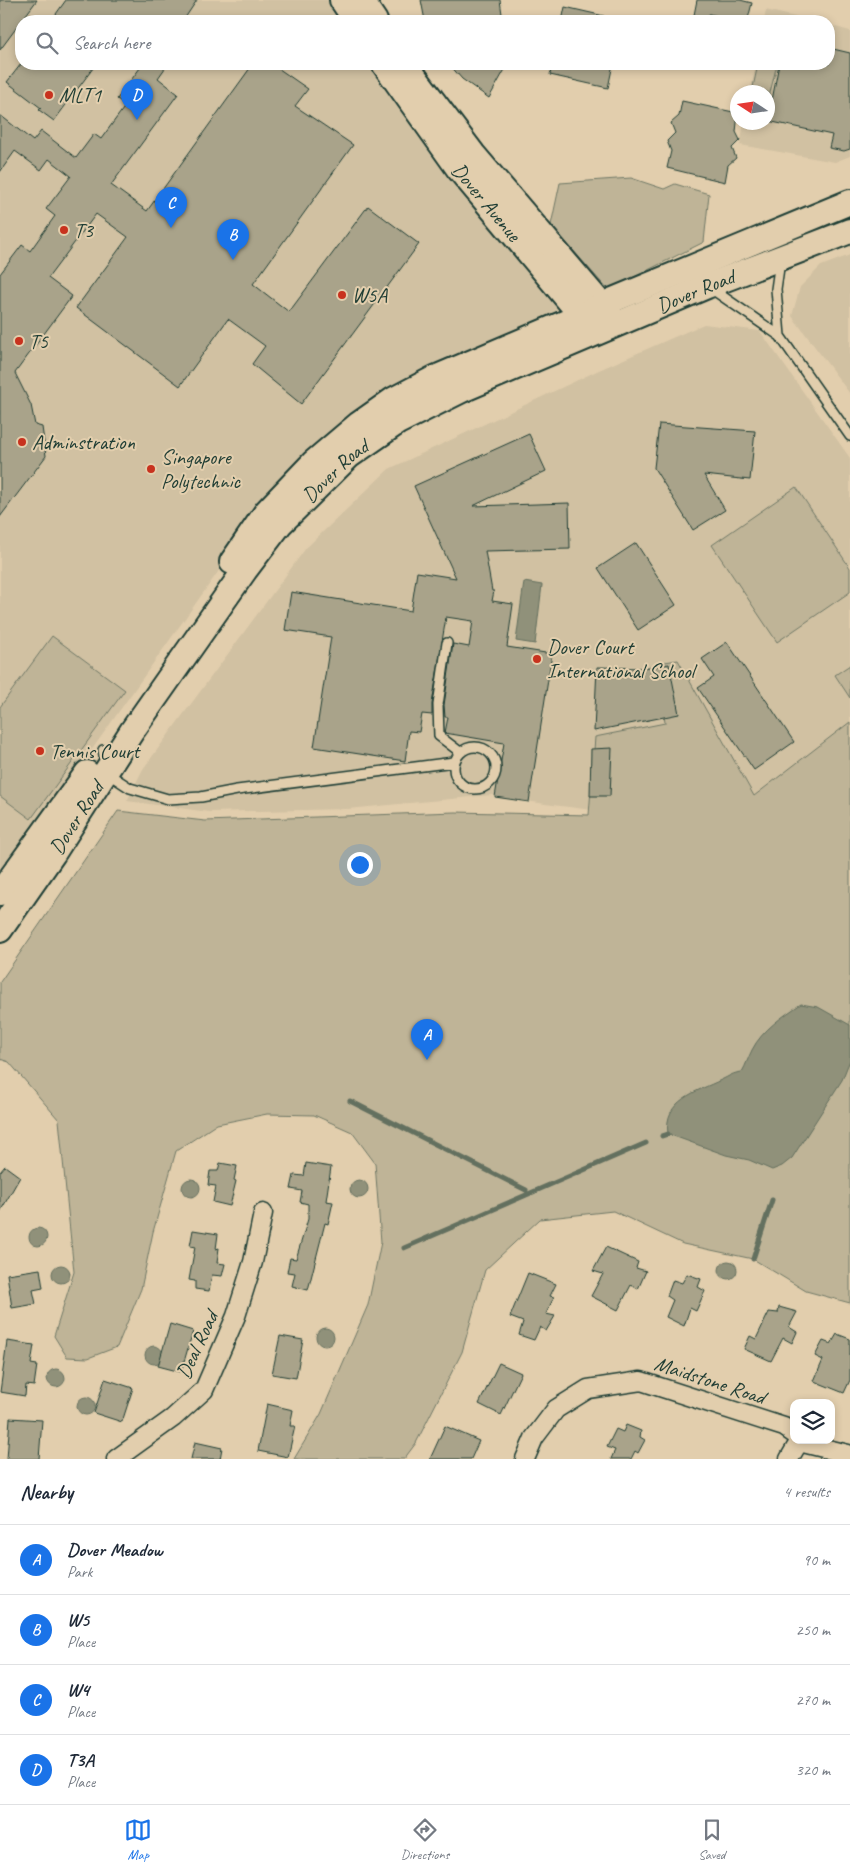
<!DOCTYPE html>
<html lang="en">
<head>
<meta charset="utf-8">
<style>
	body { margin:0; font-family:Caveat,sans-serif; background:#f6f6f7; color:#1f2937 }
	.controls { position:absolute; right:15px; bottom:15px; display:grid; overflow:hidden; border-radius:10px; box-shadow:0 2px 8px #0003 }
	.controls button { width:45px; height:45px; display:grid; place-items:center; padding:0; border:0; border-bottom:1px solid #e0e1e3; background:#fff; color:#1f2937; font:25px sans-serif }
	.compass { position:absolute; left:730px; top:85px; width:45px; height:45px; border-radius:50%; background:#fff; box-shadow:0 2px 8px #0003; rotate:282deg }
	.you { position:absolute; left:359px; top:864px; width:18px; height:18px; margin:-12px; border:4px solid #fff; border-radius:50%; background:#1a73e8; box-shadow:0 0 0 8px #1a73e833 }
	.badge { display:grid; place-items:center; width:32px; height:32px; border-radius:50%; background:#1a73e8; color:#fff; font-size:16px; font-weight:700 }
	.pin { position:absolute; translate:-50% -41px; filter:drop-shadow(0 1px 2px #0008) }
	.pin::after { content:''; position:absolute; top:26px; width:18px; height:15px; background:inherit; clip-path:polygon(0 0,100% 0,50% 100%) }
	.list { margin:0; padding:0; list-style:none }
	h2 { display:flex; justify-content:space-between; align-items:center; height:65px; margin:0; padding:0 20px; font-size:21px }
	h2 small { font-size:16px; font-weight:400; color:#747a83 }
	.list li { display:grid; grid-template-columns:32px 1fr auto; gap:15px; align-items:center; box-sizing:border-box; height:70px; padding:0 20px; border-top:1px solid #e0e1e3 }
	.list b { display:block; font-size:19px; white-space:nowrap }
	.list p { margin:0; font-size:16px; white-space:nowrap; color:#747a83 }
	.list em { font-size:16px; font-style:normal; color:#747a83 }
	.icon { flex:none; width:28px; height:28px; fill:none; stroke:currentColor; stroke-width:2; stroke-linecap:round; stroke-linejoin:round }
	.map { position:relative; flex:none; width:850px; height:1459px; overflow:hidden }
	.search { position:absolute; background:#fff; box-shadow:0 2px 8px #0003; left:15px; right:15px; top:15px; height:55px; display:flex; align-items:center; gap:12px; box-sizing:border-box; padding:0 18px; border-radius:20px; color:#747a83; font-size:19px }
	.sheet { height:345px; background:#fff }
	nav { display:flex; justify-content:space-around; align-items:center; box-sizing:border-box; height:70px; border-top:1px solid #e0e1e3; background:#fff; font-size:14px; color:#747a83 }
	nav a { display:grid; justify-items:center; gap:2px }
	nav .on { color:#1a73e8 }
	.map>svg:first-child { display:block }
</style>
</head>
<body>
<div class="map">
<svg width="850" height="1459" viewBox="0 0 850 1459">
	<rect width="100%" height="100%" fill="#e2cead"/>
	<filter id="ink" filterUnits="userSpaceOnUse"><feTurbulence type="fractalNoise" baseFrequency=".02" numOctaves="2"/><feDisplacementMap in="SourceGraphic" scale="10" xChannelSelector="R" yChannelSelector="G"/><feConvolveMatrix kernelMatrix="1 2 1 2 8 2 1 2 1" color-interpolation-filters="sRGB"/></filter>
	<g filter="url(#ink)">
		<path fill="#d1c1a2" d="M 0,0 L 330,0 L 343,21 L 21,21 L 21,64 L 371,64 L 401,110 L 564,309 L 394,393 L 262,510 L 0,879 Z
			M 766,10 L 812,21 L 764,21 Z
			M 829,25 L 850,31 L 850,156 L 835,162 L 740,145 L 744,123 L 768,122 L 768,92 L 750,92 L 756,64 L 829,64 Z
			M 850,255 L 850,394 L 792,316 L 800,287 L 821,266 Z
			M 704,324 L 760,331 L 850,458 L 850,779 L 749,830 L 545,804 L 492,795 L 348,809 L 209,812 L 127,801 L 143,769 L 306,548 L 389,469 L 599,370 Z"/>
		<path fill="#bfb497" stroke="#6f7866" d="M 758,64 L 777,64 L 768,101 L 768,92 L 752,92 Z
			M 631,178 L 664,189 L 675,184 L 709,194 L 704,242 L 608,290 L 551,225 L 560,183 Z
			M 796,487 L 850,568 L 850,592 L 777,642 L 712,545 Z
			M 52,636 L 125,690 L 31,819 L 0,796 L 0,707 Z
			M 678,660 L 754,796 L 850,722 L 850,1303 L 806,1291 L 753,1259 L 683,1244 L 613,1211 L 540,1219 L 485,1270 L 462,1352 L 416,1443 L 404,1459 L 294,1459 L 321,1414 L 368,1305 L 381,1242 L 375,1163 L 352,1132 L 314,1115 L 267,1114 L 217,1124 L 176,1151 L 153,1232 L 141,1289 L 117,1347 L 88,1358 L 67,1357 L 54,1336 L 74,1272 L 59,1120 L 9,1062 L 0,1059 L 0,982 L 118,811 L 205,821 L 455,812 L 589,815 L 595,737 L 665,723 L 658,663 Z
			M 850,665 L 850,698 L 835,675 Z"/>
		<path fill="#90917a" stroke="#636f5e" d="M 524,582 L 542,585 L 535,644 L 516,641 Z
			M 801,1004 L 818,1007 L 850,1025 L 850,1060 L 842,1080 L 792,1158 L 782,1166 L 772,1170 L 749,1160 L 726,1155 L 668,1134 C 663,1100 696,1092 721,1080 C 730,1076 732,1073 742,1072 C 746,1065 748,1058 752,1050 C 762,1030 783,1016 801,1004 Z
			M182 1188a9 9 0 1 1 18 0a9 9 0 1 1-18 0Z
			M350 1189a9 9 0 1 1 18 0a9 9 0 1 1-18 0Z
			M29 1237a9 9 0 1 1 18 0a9 9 0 1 1-18 0Z
			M719 1270a9 9 0 1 1 18 0a9 9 0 1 1-18 0Z
			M52 1274a9 9 0 1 1 18 0a9 9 0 1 1-18 0Z
			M316 1337a9 9 0 1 1 18 0a9 9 0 1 1-18 0Z
			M145 1355a9 9 0 1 1 18 0a9 9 0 1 1-18 0Z
			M47 1378a9 9 0 1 1 18 0a9 9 0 1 1-18 0Z
			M77 1406a9 9 0 1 1 18 0a9 9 0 1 1-18 0Z"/>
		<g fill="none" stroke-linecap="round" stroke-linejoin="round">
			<path stroke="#636f5e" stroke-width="5" d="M 350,1101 L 526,1190
				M 662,1136 L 668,1134
				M 404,1248 L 646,1143
				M 753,1259 L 772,1200"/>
		</g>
		<path fill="#a9a38a" stroke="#1f3d34" d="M 0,0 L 37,0 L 0,50 Z
			M 66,0 L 197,0 L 183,21 L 51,21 Z
			M 421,0 L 500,0 L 503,21 L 425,21 Z
			M 697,0 L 740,0 L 752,3 L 748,19 L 745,18 L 744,21 L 709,14 L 708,18 L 694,15 Z
			M 565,7 L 604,16 L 603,21 L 562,21 Z
			M 829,48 L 850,53 L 850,149 L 844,151 L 829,148 L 832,135 L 768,121 L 779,64 L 829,64 Z
			M 21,64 L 96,64 L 54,121 L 39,110 L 41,108 L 7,82 Z
			M 143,64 L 168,64 L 158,78 L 178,94 L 111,185 L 147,211 L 253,64 L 272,64 L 308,89 L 295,106 L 353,145 L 253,284 L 289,312 L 368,206 L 419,244 L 301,404 L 252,364 L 265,346 L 228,319 L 180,386 L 76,308 L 128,237 L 96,214 L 48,278 L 72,296 L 15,373 L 31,405 L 35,425 L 42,427 L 46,456 L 0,517 L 0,274 L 22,245 L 30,251 L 55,216 L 46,209 L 71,176 L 49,159 L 41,170 L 15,151 L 0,172 L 0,115 L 33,141 L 41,131 L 76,158 L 94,134 L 101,139 L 126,105 L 117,99 Z
			M 449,64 L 508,64 L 489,98 L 462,79 Z
			M 552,64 L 613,64 L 608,88 L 550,75 Z
			M 682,101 L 738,113 L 736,132 L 740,140 L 732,148 L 736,158 L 728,165 L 725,182 L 667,168 L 671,151 L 667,141 L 675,133 L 671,123 L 679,116 Z
			M 659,424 L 755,431 L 750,480 L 704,475 L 725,510 L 693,530 L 654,468 Z
			M 529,434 L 546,471 L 473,506 L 569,503 L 570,549 L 485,551 L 492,591 L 494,591 L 492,601 L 513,604 L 507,647 L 552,654 L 529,802 L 495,797 L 504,743 L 445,733 L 448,717 L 445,717 L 444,705 L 453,644 L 469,647 L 473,621 L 446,617 L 432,704 L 432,715 L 422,714 L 419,732 L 409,731 L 405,761 L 314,747 L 331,637 L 285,630 L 291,592 L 411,611 L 417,572 L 456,578 L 414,486 Z
			M 636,543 L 676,605 L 638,630 L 598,568 Z
			M 727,642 L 794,742 L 754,770 L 698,688 L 714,677 L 702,659 Z
			M 669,664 L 679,714 L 594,731 L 597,667 L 642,668 Z
			M 612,748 L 610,796 L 590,796 L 591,749 Z
			M 220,1163 L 237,1166 L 234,1180 L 236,1181 L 230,1206 L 213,1202 L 216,1186 L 208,1185 L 210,1171 L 218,1171 Z
			M 306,1163 L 331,1167 L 326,1201 L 333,1202 L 328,1224 L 325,1223 L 308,1290 L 292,1286 L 295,1273 L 287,1272 L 290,1258 L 296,1259 L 308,1219 L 308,1204 L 300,1202 L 302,1191 L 291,1189 L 294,1175 L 304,1176 Z
			M 5,1166 L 20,1177 L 0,1212 L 0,1172 Z
			M 193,1230 L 218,1234 L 216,1249 L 219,1248 L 217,1263 L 225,1264 L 222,1276 L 212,1275 L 209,1291 L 195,1289 L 195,1281 L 189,1280 L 195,1247 L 190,1246 Z
			M 606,1247 L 638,1262 L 636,1268 L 646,1271 L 638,1289 L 631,1285 L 618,1310 L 591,1296 L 603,1274 L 593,1271 Z
			M 40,1269 L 43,1288 L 33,1290 L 36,1304 L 12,1308 L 7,1274 Z
			M 528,1273 L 556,1284 L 550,1296 L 554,1297 L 546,1314 L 555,1316 L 546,1331 L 540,1327 L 534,1340 L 519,1335 L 523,1322 L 510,1317 Z
			M 687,1274 L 701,1279 L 698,1287 L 705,1291 L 696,1311 L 690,1308 L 684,1326 L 666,1317 L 673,1300 L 667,1296 L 673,1280 L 682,1283 Z
			M 779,1307 L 797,1312 L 789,1327 L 797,1332 L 792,1343 L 783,1338 L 771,1361 L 744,1349 L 750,1336 L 756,1339 L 769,1312 L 778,1313 Z
			M 170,1324 L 193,1331 L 181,1372 L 158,1366 Z
			M 837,1334 L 850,1339 L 850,1380 L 844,1393 L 814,1381 L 823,1360 L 815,1356 L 823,1341 L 831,1344 Z
			M 280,1336 L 303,1340 L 296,1378 L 272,1374 Z
			M 7,1341 L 34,1345 L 31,1364 L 37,1365 L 34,1386 L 26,1385 L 25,1396 L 0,1392 Z
			M 499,1363 L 521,1373 L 501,1415 L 479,1404 Z
			M 105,1379 L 133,1388 L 122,1422 L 94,1413 Z
			M 267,1404 L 293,1410 L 290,1426 L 295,1426 L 288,1457 L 258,1451 Z
			M 10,1418 L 42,1420 L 39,1459 L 7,1459 Z
			M 626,1425 L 641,1431 L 640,1437 L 645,1440 L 638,1453 L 635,1451 L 631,1459 L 611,1459 L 615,1450 L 607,1447 L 616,1429 L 623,1432 Z
			M 445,1426 L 479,1441 L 471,1459 L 430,1459 Z
			M 195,1442 L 222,1448 L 220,1459 L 191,1459 Z"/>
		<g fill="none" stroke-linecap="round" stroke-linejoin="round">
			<g stroke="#1f3d34" stroke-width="12">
				<path id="lane" d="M 780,261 L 776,289 L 780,336
					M 709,287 L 780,336 L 850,436
					M 447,643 L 438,705 L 439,736 L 460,752
					M454 768a21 21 0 1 1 42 0a21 21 0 1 1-42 0Z
					M 103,750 L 107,773 L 130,788 L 168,799 L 201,797 L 237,790 L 454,762"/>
			</g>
			<g stroke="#1f3d34" stroke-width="21">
				<path id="street" d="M 799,1442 L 848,1454
					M 116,1459 L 173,1418 L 204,1390 L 236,1316 L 253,1262 L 263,1213
					M 525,1459 L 534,1438 L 556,1409 L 588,1389 L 641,1381 L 784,1427 L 794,1434
					M 789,1459 L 799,1442"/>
			</g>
			<g stroke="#1f3d34" stroke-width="28">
				<g id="secondary">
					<path d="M 342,0 L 356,21"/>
					<path d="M 361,0 L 375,21"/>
					<path id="s1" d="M 384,64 L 458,168 L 591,327"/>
					<path d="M 405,64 L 473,154 L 611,316"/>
					<path d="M 232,562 L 267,511 L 313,463 L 359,424 L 393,400 L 435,378 L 583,315 L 601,305 L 850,202"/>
					<path d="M 0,893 L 87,773"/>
					<path id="s2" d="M 0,930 L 53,854 L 132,731 L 245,570 L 280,524 L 349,456 L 398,422 L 462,390 L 707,286 L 850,231"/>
				</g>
			</g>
			<use href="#lane" stroke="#e2cead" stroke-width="9"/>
			<use href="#street" stroke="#e2cead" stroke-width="18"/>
			<use href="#secondary" stroke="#e2cead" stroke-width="24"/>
		</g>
	</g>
	<g fill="#c8321e" stroke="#e2cead" stroke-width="2">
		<circle cx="49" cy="95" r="5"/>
		<circle cx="64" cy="230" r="5"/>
		<circle cx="342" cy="295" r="5"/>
		<circle cx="19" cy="341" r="5"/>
		<circle cx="22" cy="442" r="5"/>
		<circle cx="151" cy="469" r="5"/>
		<circle cx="537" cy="659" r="5"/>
		<circle cx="40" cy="751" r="5"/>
	</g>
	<g text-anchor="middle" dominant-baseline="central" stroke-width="4" stroke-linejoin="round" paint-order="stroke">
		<g font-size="21" fill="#1f3d34" stroke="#e2cead" text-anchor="start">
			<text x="59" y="95">MLT1</text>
			<text x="74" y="230">T3</text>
			<text x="352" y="295">W5A</text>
			<text x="29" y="341">T5</text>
			<text x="32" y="442">Adminstration</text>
			<text x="161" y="457">Singapore<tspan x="161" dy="24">Polytechnic</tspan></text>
			<text x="547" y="647">Dover Court<tspan x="547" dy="24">International School</tspan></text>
			<text x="50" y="751">Tennis Court</text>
		</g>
		<g font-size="21" fill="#1f3d34" stroke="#e2cead">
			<text stroke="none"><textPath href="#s1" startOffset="172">Dover Avenue</textPath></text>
			<text stroke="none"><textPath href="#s2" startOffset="975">Dover Road</textPath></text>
			<text stroke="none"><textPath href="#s2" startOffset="570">Dover Road</textPath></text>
			<text stroke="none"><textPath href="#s2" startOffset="136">Dover Road</textPath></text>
			<text transform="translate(197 1345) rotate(-65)">Deal Road</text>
			<text transform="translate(710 1380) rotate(18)">Maidstone Road</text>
		</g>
	</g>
</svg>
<div class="controls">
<button><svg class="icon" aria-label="layers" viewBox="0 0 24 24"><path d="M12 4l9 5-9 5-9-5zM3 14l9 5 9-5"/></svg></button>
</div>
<svg class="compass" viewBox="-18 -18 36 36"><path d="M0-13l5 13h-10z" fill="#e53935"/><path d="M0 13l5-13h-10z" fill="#747a83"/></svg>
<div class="you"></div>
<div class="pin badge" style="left:427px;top:1060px">A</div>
<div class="pin badge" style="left:233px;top:260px">B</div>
<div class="pin badge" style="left:171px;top:228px">C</div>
<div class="pin badge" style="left:137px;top:120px">D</div>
<div class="search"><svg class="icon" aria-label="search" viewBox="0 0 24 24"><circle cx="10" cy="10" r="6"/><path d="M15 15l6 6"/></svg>Search here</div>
</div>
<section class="sheet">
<h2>Nearby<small>4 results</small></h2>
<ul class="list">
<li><span class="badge">A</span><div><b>Dover Meadow</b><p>Park</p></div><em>90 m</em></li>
<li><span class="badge">B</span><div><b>W5</b><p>Place</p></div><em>250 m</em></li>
<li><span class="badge">C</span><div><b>W4</b><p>Place</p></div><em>270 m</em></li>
<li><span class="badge">D</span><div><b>T3A</b><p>Place</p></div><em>320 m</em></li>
</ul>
</section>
<nav>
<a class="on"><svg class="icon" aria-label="map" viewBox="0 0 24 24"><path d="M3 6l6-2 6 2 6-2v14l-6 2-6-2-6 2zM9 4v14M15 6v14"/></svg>Map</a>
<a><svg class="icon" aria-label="directions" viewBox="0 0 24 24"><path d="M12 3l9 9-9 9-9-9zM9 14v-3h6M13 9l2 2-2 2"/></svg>Directions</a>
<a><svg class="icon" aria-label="saved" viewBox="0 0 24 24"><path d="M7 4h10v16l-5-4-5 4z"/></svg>Saved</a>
</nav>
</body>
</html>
